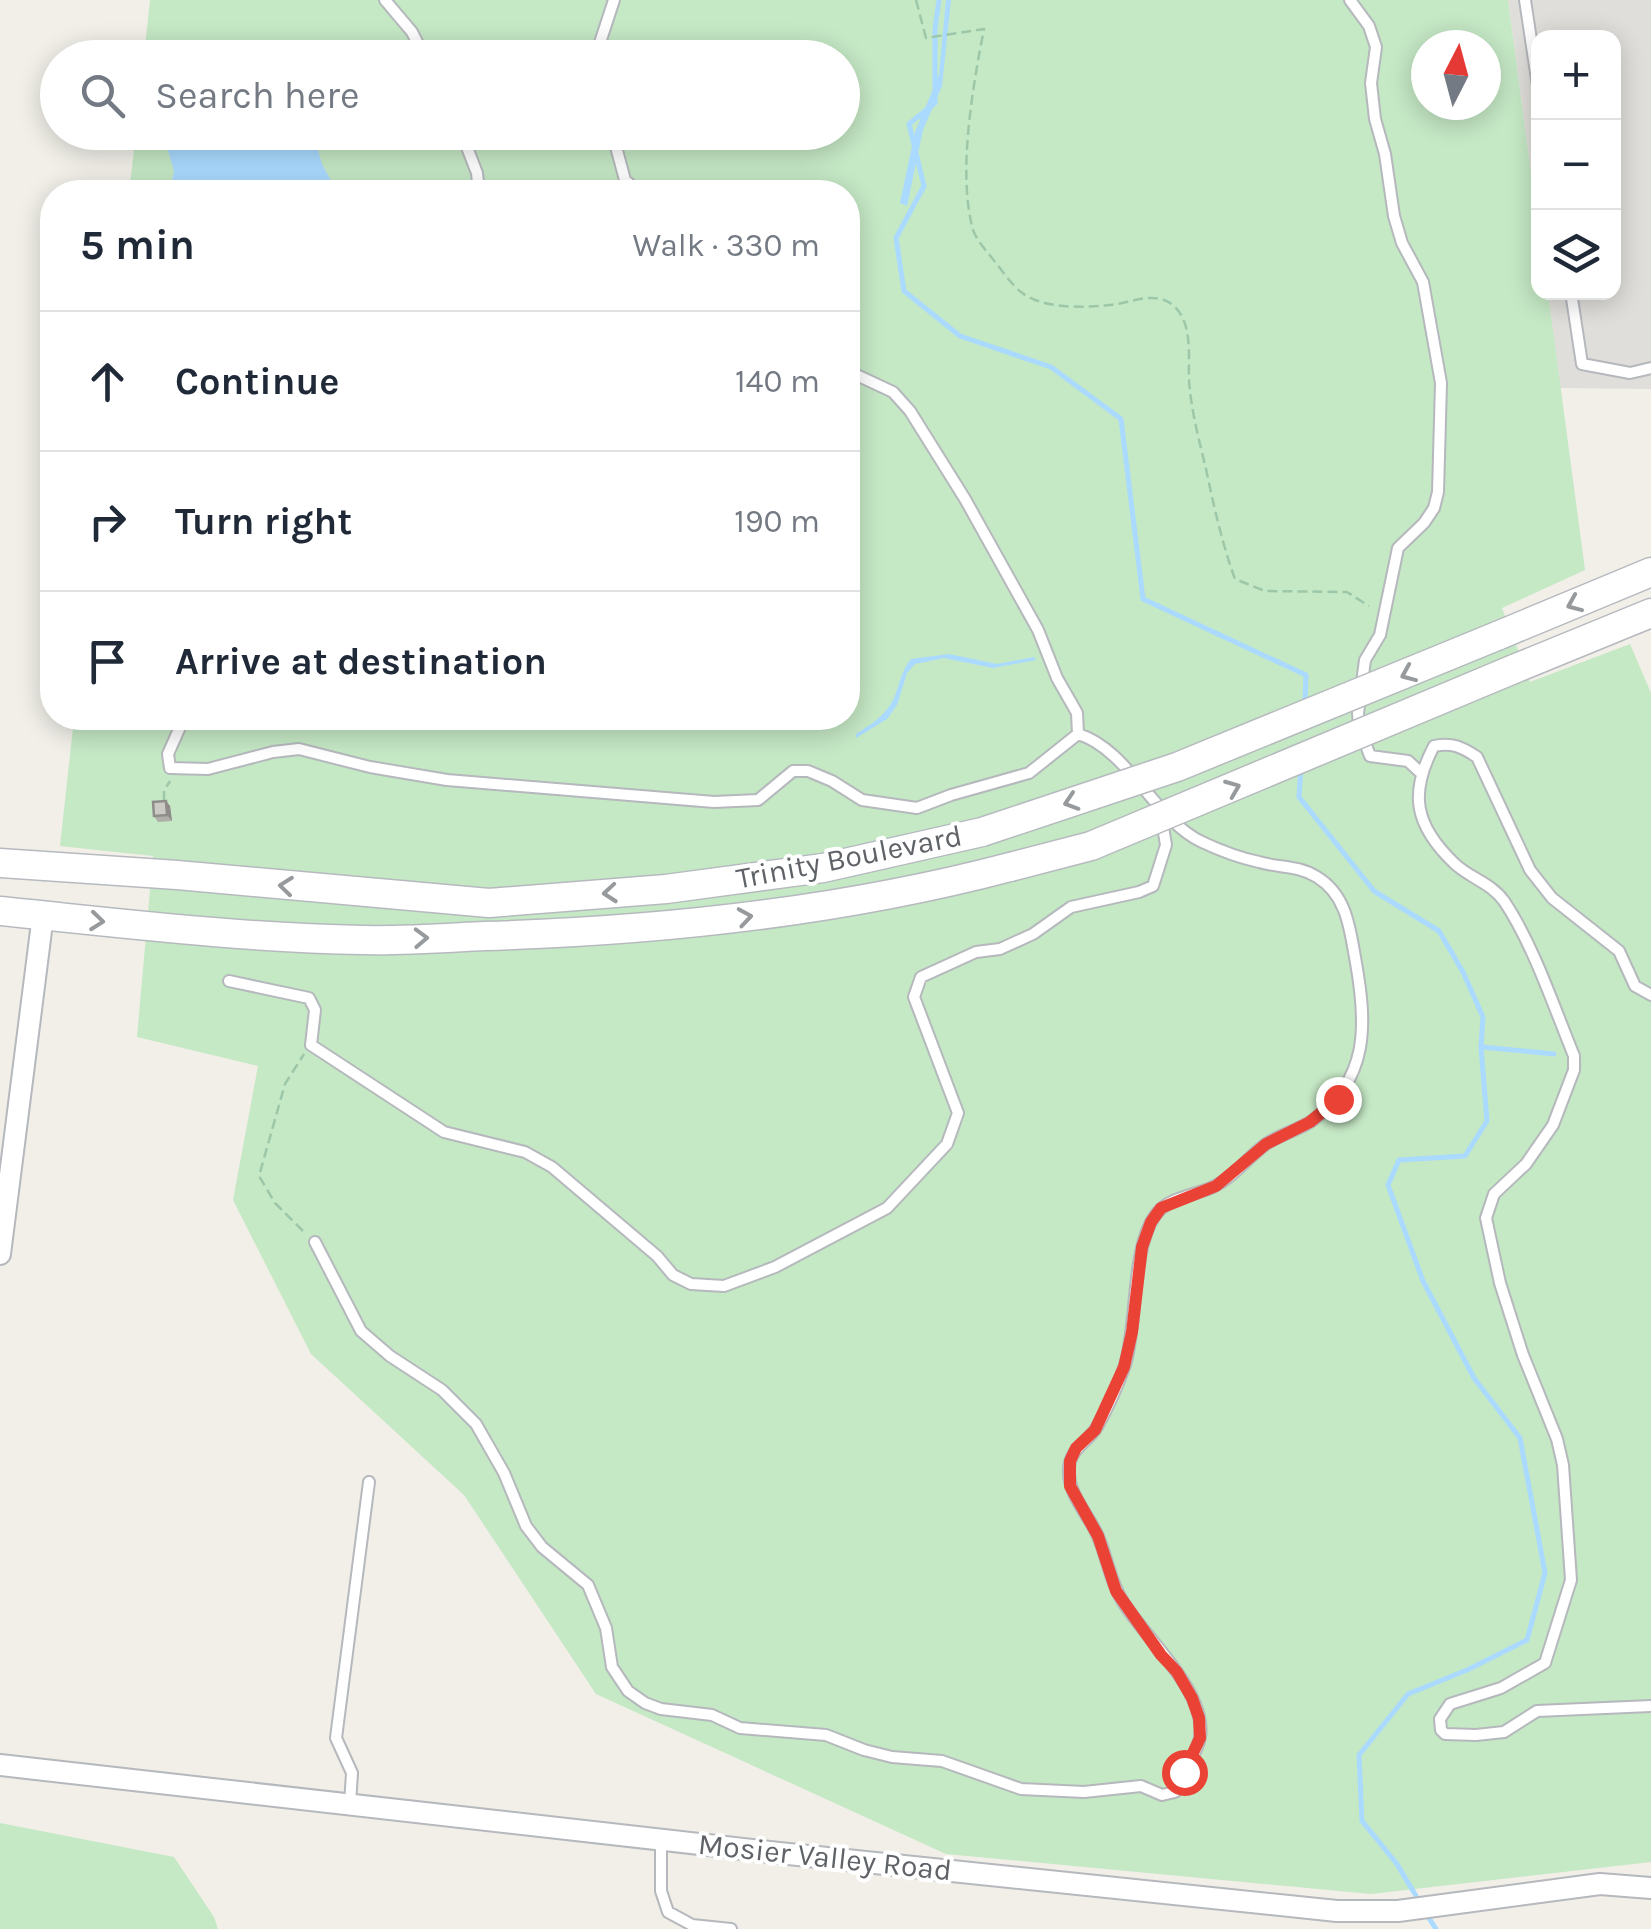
<!DOCTYPE html>
<html lang="en">
<head>
<meta charset="utf-8">
<style>
	body { margin:0; font-family:Karla,sans-serif; background:#f6f6f7; color:#1f2937 }
	.controls { position:absolute; right:30px; top:30px; display:grid; overflow:hidden; border-radius:20px; box-shadow:0 5px 25px #0003 }
	.controls button { width:90px; height:90px; display:grid; place-items:center; padding:0; border:0; border-bottom:2px solid #e0e1e3; background:#fff; color:#1f2937; font:50px sans-serif }
	.compass { position:absolute; left:1411px; top:30px; width:90px; height:90px; border-radius:50%; background:#fff; box-shadow:0 5px 25px #0003; rotate:6deg }
	.stop { position:absolute; width:30px; height:30px; margin:-22px; border:8px solid #ea4335; border-radius:50%; background:#fff }
	.stop.end { background:#ea4335; border-color:#fff; box-shadow:0 2px 10px #0008 }
	.list { margin:0; padding:0; list-style:none }
	h2 { display:flex; justify-content:space-between; align-items:center; height:130px; margin:0; padding:0 40px; font-size:42px }
	h2 small { font-size:32px; font-weight:400; color:#747a83 }
	.list li { display:grid; grid-template-columns:65px 1fr auto; gap:30px; align-items:center; box-sizing:border-box; height:140px; padding:0 40px; border-top:2px solid #e0e1e3 }
	.list b { display:block; font-size:38px; white-space:nowrap }
	.list em { font-size:32px; font-style:normal; color:#747a83 }
	.icon { flex:none; width:55px; height:55px; fill:none; stroke:currentColor; stroke-width:2; stroke-linecap:round; stroke-linejoin:round }
	.map { position:relative; flex:none; width:1651px; height:1929px; overflow:hidden }
	.search { position:absolute; background:#fff; box-shadow:0 5px 25px #0003; left:40px; top:40px; width:820px; height:110px; display:flex; align-items:center; gap:25px; box-sizing:border-box; padding:0 35px; border-radius:55px; color:#747a83; font-size:38px }
	.panel { position:absolute; background:#fff; box-shadow:0 5px 25px #0003; left:40px; top:180px; width:820px; height:550px; border-radius:40px }
	.map>svg:first-child { display:block }
</style>
</head>
<body>
<div class="map">
<svg width="1651" height="1929" viewBox="0 0 1651 1929">
	<rect width="100%" height="100%" fill="#f1efe8"/>
	<path fill="#e0deda" d="M 1508,0 L 1651,0 L 1651,389 L 1560,388 L 1548,293 L 1614,292 L 1614,38 L 1538,38 L 1538,226 Z"/>
	<path fill="#c5e8c5" fill-rule="evenodd" d="M 150,0 L 1508,0 L 1538,226 L 1538,292 L 1548,293 L 1585,570 L 1502,608 L 1530,682 L 1630,644 L 1651,693 L 1651,1862 L 1371,1894 L 946,1854 L 596,1694 L 464,1495 L 311,1354 L 233,1200 L 258,1066 L 137,1037 L 153,856 L 60,846 L 74,718 L 848,718 L 848,192 L 129,192 L 136,133 L 842,132 L 842,58 L 144,57 ZM 1426,45 L 1486,45 L 1486,105 L 1426,105 Z
		M 0,1823 L 174,1857 L 214,1917 L 218,1929 L 0,1929 Z"/>
	<path fill="#aadaff" d="M 946,0 L 951,0 L 942,86 L 923,130 L 907,206 L 900,203 L 915,132 L 939,75 Z
		M 163,133 L 313,133 L 322,164 L 337,192 L 170,192 L 174,171 Z
		M 949,654 L 997,664 L 1034,657 L 1036,660 L 993,668 L 944,658 L 915,664 L 907,673 L 897,705 L 887,719 L 856,738 L 856,734 C 870,725 887,715 894,698 C 900,684 901,671 911,659 Z"/>
	<g fill="none" stroke-linecap="round" stroke-linejoin="round">
		<path stroke="#aadaff" stroke-width="5" d="M 939,0 L 935,28 L 935,103 L 909,124 L 924,186 L 896,238 L 904,291 L 960,336 L 1051,367 L 1121,419 L 1143,599 L 1306,675 L 1305,702
			M 1301,768 L 1299,797 L 1374,891 L 1439,931 L 1463,972 L 1483,1017 L 1481,1047 L 1487,1121 L 1465,1156 L 1399,1160 L 1388,1185 L 1423,1281 L 1474,1378 L 1520,1438 L 1545,1573 L 1527,1640 L 1467,1670 L 1408,1694 L 1359,1755 L 1362,1821 L 1397,1864 L 1419,1901
			M 1482,1047 L 1554,1054
			M 1427,1915 L 1436,1929"/>
		<g stroke="#b5b8bc" stroke-width="14">
			<path id="service" d="M 385,0 L 412,32 L 425,58
				M 1350,0 L 1369,26 L 1376,47 L 1371,83 L 1375,119 L 1385,154 L 1394,216 L 1402,243 L 1423,282 L 1441,383 L 1438,492 L 1434,508 L 1424,523 L 1398,548 L 1380,635 L 1365,660 L 1358,713 L 1359,726 L 1370,756 L 1408,761 L 1420,772
				M 1525,0 L 1538,86
				M 595,58 L 614,0
				M 461,132 L 477,173 L 479,192
				M 612,132 L 625,180 L 639,192
				M 1571,292 L 1582,364 L 1630,373 L 1651,368
				M 848,371 L 893,392 L 910,411 L 965,499 L 1038,630 L 1057,678 L 1077,713 L 1078,734
				M 184,718 L 168,754 L 170,768 L 208,769 L 273,752 L 299,749 L 370,767 L 447,780 L 714,802 L 758,800 L 793,771 L 808,771 L 832,781 L 862,800 L 917,808 L 951,795 L 1029,773 L 1078,734
				M 229,981 L 309,998 L 315,1010 L 311,1045 L 444,1132 L 525,1152 L 552,1167 L 657,1256 L 673,1275 L 691,1284 L 724,1286 L 775,1267 L 887,1208 L 947,1144 L 958,1113 L 914,997 L 921,977 L 976,952 L 1000,949 L 1033,934 L 1071,907 L 1139,892 L 1153,886 L 1166,845 L 1162,821
				M 1651,995 L 1635,986 L 1619,951 L 1552,898 L 1530,870 L 1477,757 C 1462,747 1452,742 1434,746 C 1409,793 1414,825 1455,864 C 1470,878 1491,883 1504,901 C 1533,944 1554,1007 1574,1056 L 1574,1070 L 1553,1125 L 1526,1164 L 1494,1194 L 1486,1218 L 1500,1283 L 1523,1355 L 1557,1439 L 1563,1465 L 1571,1580 L 1545,1663 L 1501,1688 L 1450,1704 L 1440,1719 L 1441,1730 L 1445,1734 L 1476,1735 L 1504,1732 L 1537,1711 L 1651,1706
				M 315,1242 L 361,1331 L 390,1356 L 442,1390 L 476,1424 L 504,1473 L 526,1526 L 542,1547 L 588,1585 L 606,1628 L 612,1667 L 628,1691 L 645,1703 L 661,1709 L 712,1715 L 740,1728 L 826,1735 L 864,1750 L 892,1757 L 942,1761 L 1021,1789 L 1084,1792 L 1141,1786 L 1162,1795 L 1175,1792 C 1182,1777 1198,1751 1200,1737 C 1207,1691 1145,1638 1123,1602 C 1109,1580 1107,1554 1096,1532 C 1086,1512 1068,1493 1069,1470 C 1069,1449 1087,1443 1097,1427 C 1107,1409 1118,1385 1125,1365 C 1138,1323 1131,1242 1158,1212 C 1171,1197 1196,1195 1213,1187 C 1234,1177 1248,1157 1266,1144 C 1281,1134 1299,1130 1313,1120 C 1369,1079 1367,1025 1356,963 C 1350,931 1348,896 1317,877 C 1298,865 1279,868 1259,862 C 1240,858 1219,850 1202,842 C 1155,820 1128,749 1078,734
				M 350,1804 L 352,1773 L 336,1738 L 369,1482
				M 661,1840 L 661,1891 L 668,1912 L 692,1925 L 731,1929"/>
		</g>
		<g stroke="#b5b8bc" stroke-width="24">
			<path id="minor" d="M 0,1254 L 43,915
				M 0,1765 L 779,1853 L 1337,1911 L 1398,1911 L 1600,1884 L 1651,1888"/>
		</g>
		<g stroke="#b6babf" stroke-width="31">
			<path id="secondary" d="M 1497,636 L 1651,572
				M 1514,669 L 1651,613
				M 0,863 L 177,875 L 489,903 L 666,889 L 823,868 L 982,832
				M 0,911 C 120,923 242,938 363,940 C 403,941 444,938 484,936 C 661,931 839,912 1010,867"/>
		</g>
		<path stroke="#9cc7a9" stroke-width="2.5" stroke-dasharray="10 5" stroke-linecap="butt" d="M 916,0 L 926,38 L 984,29 C 973,85 958,170 972,226 C 974,237 984,248 992,258 C 1001,269 1010,283 1021,292 C 1042,309 1084,308 1110,305 C 1131,303 1157,289 1175,307 C 1193,325 1188,356 1189,380 C 1191,410 1199,440 1206,469 C 1214,507 1222,543 1235,579 L 1265,591 L 1347,592 L 1369,606
			M 164,801 L 164,791 L 170,781
			M 303,1231 L 275,1203 L 259,1176 L 285,1084 L 304,1054"/>
		<use href="#service" stroke="#fff" stroke-width="10"/>
		<use href="#minor" stroke="#fff" stroke-width="20"/>
		<use href="#secondary" stroke="#fff" stroke-width="28"/>
		<g stroke="#b6babf" stroke-width="31" stroke-linecap="butt">
			<path id="secondary-bridge" d="M 982,832 L 1177,767 L 1497,636
				M 1010,867 L 1091,846 L 1514,669"/>
		</g>
		<use href="#secondary-bridge" stroke="#fff" stroke-width="28"/>
	</g>
	<path fill="#afaea9" d="M 166,801 L 170,806 L 172,821 L 158,822 L 154,816 Z"/>
	<path fill="#8f8d8a" d="M 166,801 L 170,806 L 172,821 L 167,815 Z"/>
	<path fill="#cccac5" stroke="#8f8d8a" stroke-width="2.5" d="M 166,801 L 167,815 L 154,816 L 153,802 Z"/>
	<defs><path id="oneway-chevron" d="M-2-3.5L2.5 0L-2 3.5" fill="none" stroke-width="1.6" stroke-linecap="round" stroke-linejoin="round" transform="scale(2.5)"/></defs>
	<g stroke="#979a9d">
		<use href="#oneway-chevron" transform="translate(1574 604) rotate(157)"/>
		<use href="#oneway-chevron" transform="translate(1408 674) rotate(157)"/>
		<use href="#oneway-chevron" transform="translate(1233 788) rotate(-22)"/>
		<use href="#oneway-chevron" transform="translate(1071 802) rotate(162)"/>
		<use href="#oneway-chevron" transform="translate(286 886) rotate(-174)"/>
		<use href="#oneway-chevron" transform="translate(610 893) rotate(175)"/>
		<use href="#oneway-chevron" transform="translate(745 917) rotate(-9)"/>
		<use href="#oneway-chevron" transform="translate(97 921) rotate(6)"/>
		<use href="#oneway-chevron" transform="translate(421 938) rotate(-2)"/>
	</g>
	<g fill="none" stroke-linecap="round" stroke-linejoin="round">
		<path stroke="#ea4335" stroke-width="12" d="M 1184,1772 L 1200,1738 L 1199,1718 L 1192,1698 L 1177,1672 L 1161,1655 L 1116,1591 L 1098,1536 L 1070,1486 L 1070,1461 L 1076,1448 L 1095,1430 L 1124,1367 L 1132,1332 L 1142,1247 L 1151,1222 L 1161,1208 L 1216,1186 L 1266,1144 L 1310,1122 L 1338,1099"/>
	</g>
	<g text-anchor="middle" dominant-baseline="central" stroke-width="8" stroke-linejoin="round" paint-order="stroke">
		<g font-size="30" fill="#5f6368" stroke="#fff">
			<text transform="translate(849 857) rotate(-11)">Trinity Boulevard</text>
			<text transform="translate(825 1857) rotate(6)">Mosier Valley Road</text>
		</g>
	</g>
</svg>
<div class="controls">
<button>+</button>
<button>−</button>
<button><svg class="icon" aria-label="layers" viewBox="0 0 24 24"><path d="M12 4l9 5-9 5-9-5zM3 14l9 5 9-5"/></svg></button>
</div>
<svg class="compass" viewBox="-18 -18 36 36"><path d="M0-13l5 13h-10z" fill="#e53935"/><path d="M0 13l5-13h-10z" fill="#747a83"/></svg>
<div class="stop" style="left:1184px;top:1772px"></div>
<div class="stop end" style="left:1338px;top:1099px"></div>
<div class="search"><svg class="icon" aria-label="search" viewBox="0 0 24 24"><circle cx="10" cy="10" r="6"/><path d="M15 15l6 6"/></svg>Search here</div>
<section class="panel">
<h2>5 min<small>Walk · 330 m</small></h2>
<ul class="list">
<li><svg class="icon" aria-label="ahead" viewBox="0 0 24 24"><path d="M12 20V5M6 11l6-6 6 6"/></svg><div><b>Continue</b></div><em>140 m</em></li>
<li><svg class="icon" aria-label="right" viewBox="0 0 24 24"><path d="M7 20v-9h11M14 6l5 5-5 5"/></svg><div><b>Turn right</b></div><em>190 m</em></li>
<li><svg class="icon" aria-label="arrive" viewBox="0 0 24 24"><path d="M6 21V4h12l-3 4 3 4H6"/></svg><div><b>Arrive at destination</b></div></li>
</ul>
</section>
</div>
</body>
</html>
